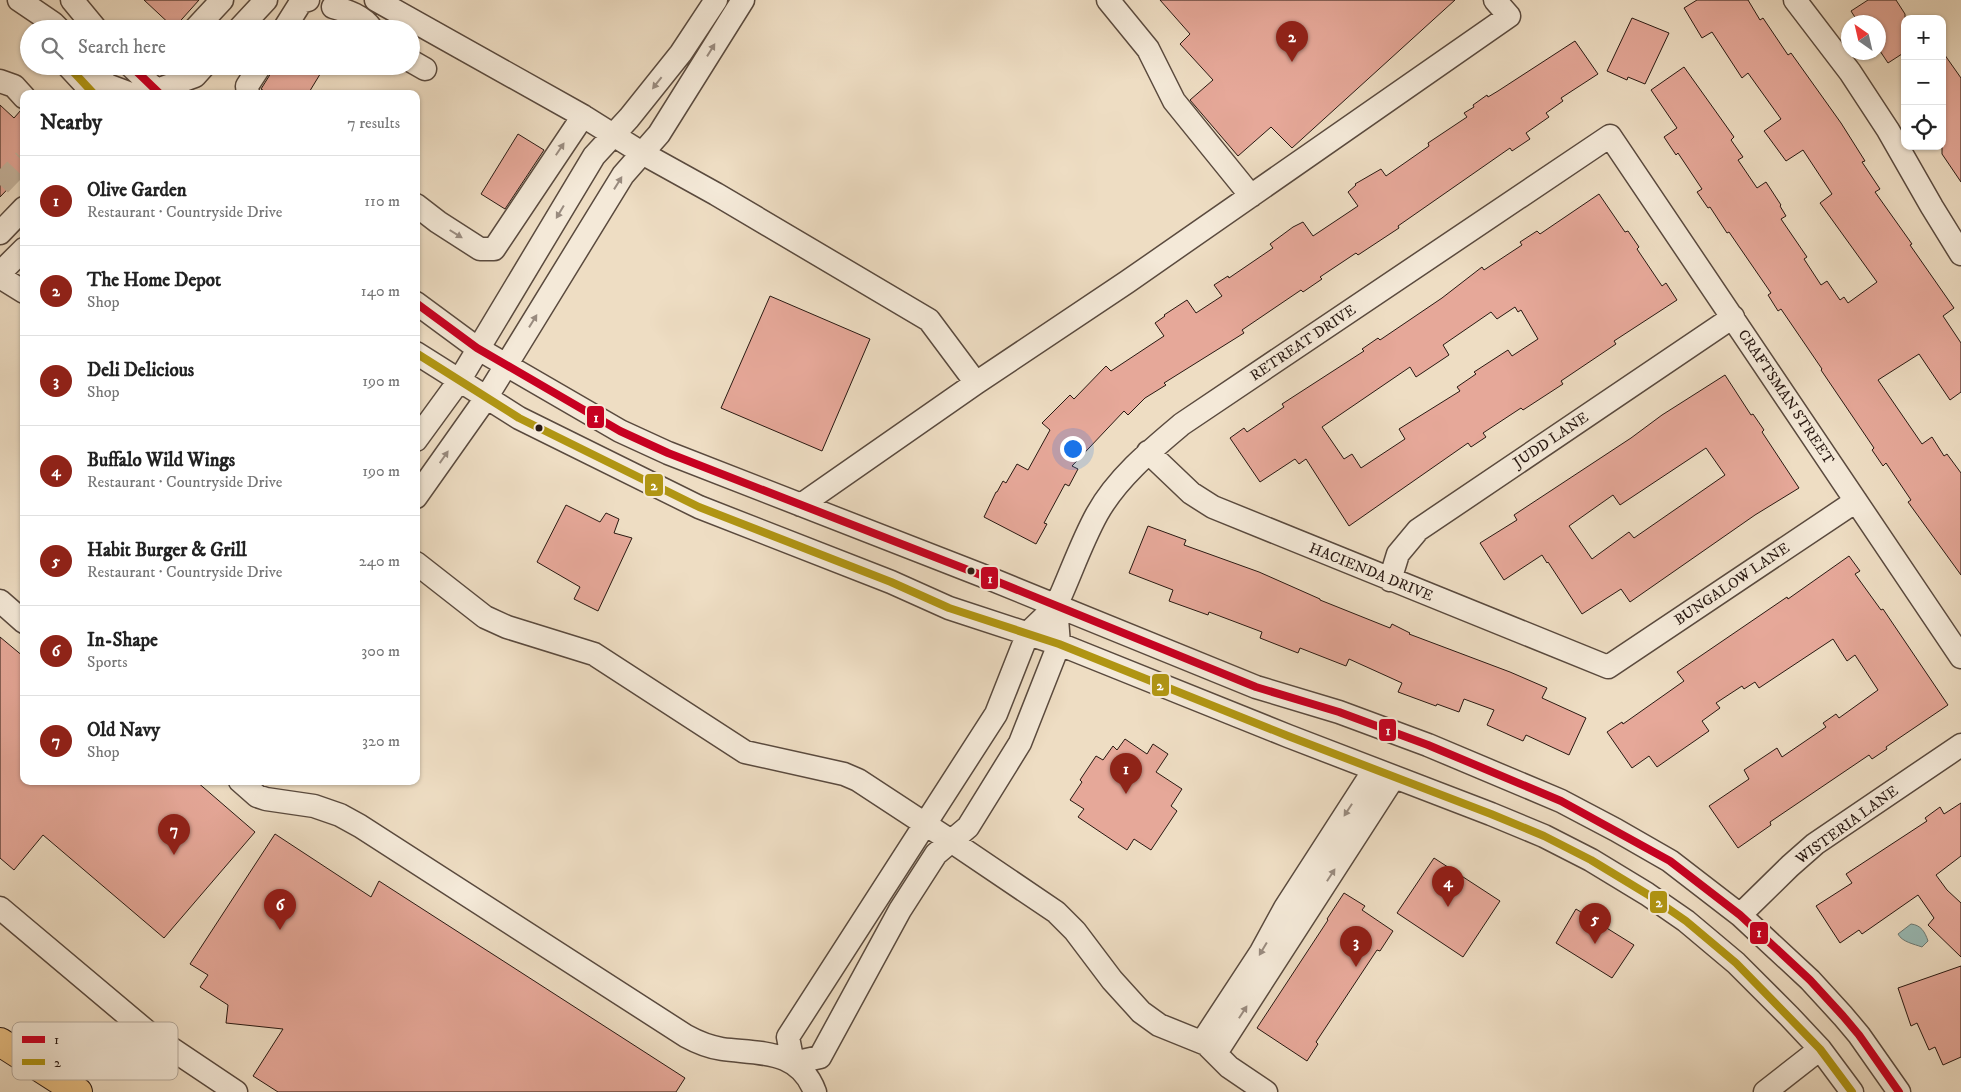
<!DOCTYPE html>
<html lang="en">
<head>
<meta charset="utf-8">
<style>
	body { margin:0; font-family:"IM FELL DW Pica",serif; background:#f6f6f6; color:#222 }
	.controls { position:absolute; right:15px; top:15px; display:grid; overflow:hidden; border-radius:10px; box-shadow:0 1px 4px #0004 }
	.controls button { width:45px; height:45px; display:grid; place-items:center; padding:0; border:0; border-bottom:1px solid #e0e0e0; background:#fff; color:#222; font:25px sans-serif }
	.compass { position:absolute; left:1841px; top:15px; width:45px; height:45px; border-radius:50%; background:#fff; box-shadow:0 1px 4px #0004; rotate:326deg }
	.you { position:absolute; left:1072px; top:448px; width:18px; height:18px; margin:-12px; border:4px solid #fff; border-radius:50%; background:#1a73e8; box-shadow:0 0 0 8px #1a73e833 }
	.badge { display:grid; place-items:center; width:32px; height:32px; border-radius:50%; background:#8f2418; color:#fff; font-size:16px; font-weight:700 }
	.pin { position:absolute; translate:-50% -41px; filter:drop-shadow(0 1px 2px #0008) }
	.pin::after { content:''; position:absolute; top:26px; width:18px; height:15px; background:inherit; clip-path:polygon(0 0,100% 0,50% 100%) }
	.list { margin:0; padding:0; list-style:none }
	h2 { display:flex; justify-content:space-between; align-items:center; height:65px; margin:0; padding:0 20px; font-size:21px }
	h2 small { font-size:16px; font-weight:400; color:#767676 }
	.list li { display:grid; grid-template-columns:32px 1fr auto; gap:15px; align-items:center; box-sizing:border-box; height:90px; padding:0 20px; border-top:1px solid #e0e0e0 }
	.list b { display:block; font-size:19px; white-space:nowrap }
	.list p { margin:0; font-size:16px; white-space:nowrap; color:#767676 }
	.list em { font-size:16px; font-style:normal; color:#767676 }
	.icon { flex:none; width:28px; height:28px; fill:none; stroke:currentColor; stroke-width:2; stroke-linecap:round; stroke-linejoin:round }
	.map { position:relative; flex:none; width:1961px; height:1092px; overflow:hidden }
	.search { position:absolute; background:#fff; box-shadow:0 1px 4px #0004; left:20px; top:20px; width:400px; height:55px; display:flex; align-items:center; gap:12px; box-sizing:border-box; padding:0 18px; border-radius:28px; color:#767676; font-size:19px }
	.panel { position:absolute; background:#fff; box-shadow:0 1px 4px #0004; left:20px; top:90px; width:400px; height:695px; border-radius:10px }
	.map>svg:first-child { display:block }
</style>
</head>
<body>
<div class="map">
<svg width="1961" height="1092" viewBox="0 0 1961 1092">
	<rect width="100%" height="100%" fill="#eeddc3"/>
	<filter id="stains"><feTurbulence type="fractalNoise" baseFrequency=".004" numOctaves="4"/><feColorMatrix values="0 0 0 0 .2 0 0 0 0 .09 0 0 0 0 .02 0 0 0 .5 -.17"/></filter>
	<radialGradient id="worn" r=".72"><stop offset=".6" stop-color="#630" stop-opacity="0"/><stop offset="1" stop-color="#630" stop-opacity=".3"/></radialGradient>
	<path fill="#99bbb6" stroke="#6c7a74" d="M 1911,924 C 1921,925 1925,932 1928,941 L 1922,947 C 1914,944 1902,942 1898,934 Z"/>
	<path fill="#e6a899" stroke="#291912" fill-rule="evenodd" d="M 144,0 L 199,0 L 174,28 Z
		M 1160,0 L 1455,0 L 1292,148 L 1271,127 L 1238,156 L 1190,100 L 1213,80 L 1180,44 L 1190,34 Z
		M 1697,0 L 1748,0 L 1760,20 L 1763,18 L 1788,55 L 1791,53 L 1841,123 L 1865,161 L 1862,162 L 1880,189 L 1875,192 L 1912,244 L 1910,245 L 1954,308 L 1943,316 L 1961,343 L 1961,392 L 1950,400 L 1919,354 L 1878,380 L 1922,444 L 1932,437 L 1944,456 L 1947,454 L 1961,473 L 1961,575 L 1908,502 L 1911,500 L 1886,463 L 1883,466 L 1872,450 L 1874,448 L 1821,370 L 1822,369 L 1781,309 L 1778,311 L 1768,295 L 1771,293 L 1729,232 L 1727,233 L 1710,207 L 1708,208 L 1697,192 L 1702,189 L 1678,153 L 1676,155 L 1664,137 L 1677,128 L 1651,90 L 1684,67 L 1734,137 L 1731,140 L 1743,157 L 1738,160 L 1757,188 L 1766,182 L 1781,205 L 1780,206 L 1786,216 L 1781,219 L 1807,257 L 1804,259 L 1821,285 L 1827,281 L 1840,300 L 1844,297 L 1848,303 L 1877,282 L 1820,203 L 1832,194 L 1803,150 L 1786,161 L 1764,131 L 1781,119 L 1748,73 L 1742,78 L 1712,32 L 1702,38 L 1684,8 Z
		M 1868,0 L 1896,0 L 1905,14 L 1905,52 L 1888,63 L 1878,48 L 1878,22 L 1858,22 L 1851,11 Z
		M 1632,18 L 1669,33 L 1645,84 L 1628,77 L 1627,80 L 1607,71 Z
		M 1575,41 L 1598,74 L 1561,98 L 1563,101 L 1546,113 L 1549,117 L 1526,133 L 1530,139 L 1512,151 L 1510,148 L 1398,226 L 1399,228 L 1358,255 L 1356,253 L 1320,277 L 1322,279 L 1303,292 L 1301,290 L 1242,330 L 1244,333 L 1164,383 L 1166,385 L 1145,398 L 1128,415 L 1124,411 L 1072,466 L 1078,469 L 1069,486 L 1065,484 L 1044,523 L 1047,524 L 1036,544 L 984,517 L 996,492 L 997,492 L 1003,481 L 1006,483 L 1017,464 L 1028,470 L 1050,430 L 1042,423 L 1070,395 L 1074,399 L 1106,366 L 1111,371 L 1164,336 L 1155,323 L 1165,316 L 1164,315 L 1187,300 L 1196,313 L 1222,296 L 1214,285 L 1228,276 L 1229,278 L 1273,248 L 1270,244 L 1293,227 L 1303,222 L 1313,236 L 1358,206 L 1348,192 L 1356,185 L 1355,184 L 1381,169 L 1386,176 L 1429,146 L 1428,143 L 1467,117 L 1464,113 L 1474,107 L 1473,105 L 1487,95 L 1488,97 L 1498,91 Z
		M 1942,51 L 1961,78 L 1961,182 L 1942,154 Z
		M 273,66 L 325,66 L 308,94 L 269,94 L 261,89 L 271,73 Z
		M 0,105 L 14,118 L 21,110 L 24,110 L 24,172 L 0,197 Z
		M 518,134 L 544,150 L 505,209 L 481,194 Z
		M 1599,194 L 1625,232 L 1628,231 L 1639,247 L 1637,249 L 1662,286 L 1666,283 L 1677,300 L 1614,341 L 1616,344 L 1561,381 L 1563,384 L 1523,410 L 1521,408 L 1483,433 L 1486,437 L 1471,447 L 1468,443 L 1349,526 L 1306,459 L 1299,464 L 1295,459 L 1260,482 L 1230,438 L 1244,428 L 1247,432 L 1284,407 L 1282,404 L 1364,351 L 1362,349 L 1378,338 L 1380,340 L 1442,298 L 1482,267 L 1484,270 L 1522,245 L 1520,242 L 1537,231 L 1540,234 ZM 1515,307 L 1518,312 L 1521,310 L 1538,339 L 1512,356 L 1508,350 L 1474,372 L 1476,374 L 1457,387 L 1460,391 L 1399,429 L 1405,439 L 1361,468 L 1352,454 L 1344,459 L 1322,427 L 1410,367 L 1416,377 L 1449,355 L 1443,345 L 1491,312 L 1497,319 Z
		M 770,296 L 870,339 L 822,451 L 721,408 Z
		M 1725,375 L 1751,415 L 1753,414 L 1764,430 L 1762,432 L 1799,488 L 1755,515 L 1630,602 L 1621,589 L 1582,614 L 1548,562 L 1547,563 L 1542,555 L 1504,580 L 1480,543 L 1517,520 L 1514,515 L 1631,438 L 1662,415 ZM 1706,448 L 1725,475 L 1634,538 L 1629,532 L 1592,559 L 1569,526 L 1613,495 L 1620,505 Z
		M 566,505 L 600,522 L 606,513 L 619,519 L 614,533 L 632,538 L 598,611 L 574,599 L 580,587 L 537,562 Z
		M 1148,526 L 1186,540 L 1184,545 L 1259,572 L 1320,599 L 1320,600 L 1390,628 L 1392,624 L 1410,633 L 1409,634 L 1510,672 L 1547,688 L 1542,698 L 1586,718 L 1569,755 L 1526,735 L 1523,741 L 1487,725 L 1494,710 L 1464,699 L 1459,712 L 1437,704 L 1436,706 L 1398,692 L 1402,683 L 1349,659 L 1346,666 L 1300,648 L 1298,653 L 1260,638 L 1262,632 L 1209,612 L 1208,615 L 1169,601 L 1173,590 L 1129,573 Z
		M 1849,556 L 1860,571 L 1855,574 L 1881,610 L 1883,609 L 1948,705 L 1886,747 L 1887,749 L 1872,759 L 1869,755 L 1770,822 L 1771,825 L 1738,848 L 1709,806 L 1749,779 L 1744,770 L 1777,748 L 1782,757 L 1826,727 L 1823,723 L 1836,714 L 1839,718 L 1878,690 L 1855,655 L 1847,661 L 1833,639 L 1759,688 L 1755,682 L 1744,689 L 1742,686 L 1716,703 L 1720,708 L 1702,721 L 1709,731 L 1657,767 L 1649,756 L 1632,768 L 1607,732 L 1622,722 L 1623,724 L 1684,681 L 1677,672 L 1787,597 L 1788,599 Z
		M 0,637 L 24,657 L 24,781 L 196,781 L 255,832 L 164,938 L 43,835 L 14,870 L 0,858 Z
		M 1125,739 L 1147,754 L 1153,744 L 1168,754 L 1156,772 L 1182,789 L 1171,806 L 1177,811 L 1151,850 L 1134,839 L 1127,850 L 1078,817 L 1084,809 L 1070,800 L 1082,782 L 1080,780 L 1096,756 L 1103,760 L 1113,746 L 1117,750 Z
		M 1961,803 L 1961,856 L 1936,875 L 1947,890 L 1961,903 L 1961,957 L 1928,925 L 1934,918 L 1918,895 L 1862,934 L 1859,930 L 1840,943 L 1816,906 L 1852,883 L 1846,874 L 1927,821 L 1925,818 L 1940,807 L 1944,814 Z
		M 275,834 L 371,897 L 379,881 L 685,1078 L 676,1092 L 278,1092 L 253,1076 L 283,1029 L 226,1023 L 228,1005 L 200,987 L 208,975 L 190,964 Z
		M 1434,858 L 1500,901 L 1463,957 L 1397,913 Z
		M 1344,893 L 1365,906 L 1362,910 L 1393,931 L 1380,951 L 1377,950 L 1316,1042 L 1318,1044 L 1307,1061 L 1257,1028 L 1328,920 L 1327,919 Z
		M 1576,909 L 1634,945 L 1612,978 L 1556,943 Z
		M 1961,966 L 1961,1057 L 1943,1065 L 1935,1047 L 1929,1050 L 1917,1023 L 1911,1026 L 1898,988 Z"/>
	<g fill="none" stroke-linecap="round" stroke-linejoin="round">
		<path stroke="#c7b6a0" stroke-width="22" stroke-dasharray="22 11" stroke-linecap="butt" d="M 0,185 L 24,160"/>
		<g stroke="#5a4a3e" stroke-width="25">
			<path id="minor" d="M 19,0 L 53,23 L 59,29
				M 72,0 L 96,29
				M 376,0 L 583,116 L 642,153 L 716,194 L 929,320 L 976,383
				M 1108,0 L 1148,49 L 1174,101 L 1251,196
				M 1795,0 L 1850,72 L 1888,130 L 1932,207 L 1961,254
				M 333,7 C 348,11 363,16 372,29
				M 195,29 L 222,0
				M 239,29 L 266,0
				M 284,29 L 301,2 L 308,0
				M 411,61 L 425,69
				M 68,66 L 94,94
				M 91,66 L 107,85 L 131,94 L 157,90 L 195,76 L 204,66
				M 131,66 L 160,94
				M 0,81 L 14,86 L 24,97
				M 248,94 L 247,86 L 260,66
				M 416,205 L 438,222 L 480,249 L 494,249 L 583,116
				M 0,233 L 24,208
				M 0,273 L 24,249
				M 0,277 L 24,292
				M 416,303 L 477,348 L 506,365 L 620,431 L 668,453 L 981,575 L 1256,687 L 1339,712 L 1428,745 L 1561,801 L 1616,830 L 1670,861 L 1740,915 L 1810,980 L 1843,1016 L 1859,1035 L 1899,1092
				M 416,353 L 519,418 L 699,507 L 891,582 L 949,608 L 1059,644 L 1288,736 L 1491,814 L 1544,836 L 1591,860 L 1647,894 L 1686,921 L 1736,963 L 1789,1016 L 1820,1049 L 1852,1092
				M 416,440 L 459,381 L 594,156 L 629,118 L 681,53 L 716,0
				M 1148,452 L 1191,493 L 1213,507 L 1608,667 L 1856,501
				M 416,497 L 486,398 L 623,175 L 659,134 L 743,0
				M 801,505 L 976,383 L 1127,282 L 1509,16 L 1495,0
				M 416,563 L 485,617 L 507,627 L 594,654 L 745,752 L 844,774 L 858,780 L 951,841 L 1056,912 L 1075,931 L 1112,980 L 1141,1012 L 1159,1025 L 1206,1044 L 1229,1067 L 1266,1092
				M 1390,580 L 1398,554 L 1418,530 L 1733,317
				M 0,601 L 24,622
				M 1056,606 C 1070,576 1081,543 1097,514 C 1117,478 1151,450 1182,424 L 1610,136 L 1961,657
				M 1056,606 L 1059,644 L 1020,743 L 968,827 L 936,854 L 900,910 L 820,1057 L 793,1063 L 788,1037 L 996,714 L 1028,633 Z
				M 240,781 L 257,796 L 266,799 L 314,806 L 340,815 L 360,826 L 686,1036 C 697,1042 709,1047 722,1049 C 760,1054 799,1049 815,1092
				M 0,908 L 151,1035 L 236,1092
				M 1740,915 L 1790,866 L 1815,844 L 1961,745
				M 1202,1042 L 1261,952 L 1285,908 L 1374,770
				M 1216,1053 L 1394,777
				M 1765,1092 L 1820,1049"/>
		</g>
		<g stroke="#291912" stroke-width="30">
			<path id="highway" d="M 0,1042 L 78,1092"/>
		</g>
		<use href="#minor" stroke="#f4e9d8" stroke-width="22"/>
		<use href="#highway" stroke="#e7be82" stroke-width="28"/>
		<g stroke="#f4e9d8" stroke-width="11">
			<path id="bus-1" d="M 131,66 L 160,94
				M 416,303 L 477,348 L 620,431 L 668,453 L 981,575 L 1256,687 L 1339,712 L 1428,745 L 1561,801 L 1670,861 L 1740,915 L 1810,980 L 1843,1016 L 1859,1035 L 1899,1092"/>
		</g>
		<g stroke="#f4e9d8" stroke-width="11">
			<path id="bus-2" d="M 68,66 L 94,94
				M 416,353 L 519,418 L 699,507 L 891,582 L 949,608 L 1059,644 L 1288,736 L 1491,814 L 1544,836 L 1591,860 L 1647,894 L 1686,921 L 1736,963 L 1820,1049 L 1852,1092"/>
		</g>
		<use href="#bus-1" stroke="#c70021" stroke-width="8"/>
		<use href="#bus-2" stroke="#b09513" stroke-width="8"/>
	</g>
	<defs><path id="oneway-solid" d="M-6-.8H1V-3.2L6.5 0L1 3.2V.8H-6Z" transform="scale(1.25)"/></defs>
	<g fill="#998b7f">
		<use href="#oneway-solid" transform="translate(711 50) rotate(-58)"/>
		<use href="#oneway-solid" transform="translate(657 83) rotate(128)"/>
		<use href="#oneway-solid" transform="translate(560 149) rotate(-56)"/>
		<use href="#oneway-solid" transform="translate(618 183) rotate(-58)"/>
		<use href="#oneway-solid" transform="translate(560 212) rotate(121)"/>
		<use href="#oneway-solid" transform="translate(456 234) rotate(32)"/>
		<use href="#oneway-solid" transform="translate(533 321) rotate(-58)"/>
		<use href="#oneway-solid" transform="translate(444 457) rotate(-55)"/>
		<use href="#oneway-solid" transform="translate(1348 810) rotate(123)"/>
		<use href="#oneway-solid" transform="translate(1331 875) rotate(-57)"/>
		<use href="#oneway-solid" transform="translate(1263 949) rotate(121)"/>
		<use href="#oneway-solid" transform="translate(1243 1012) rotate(-57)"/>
	</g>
	<g fill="#291912" stroke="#f4e9d8" stroke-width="2">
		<circle cx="539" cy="428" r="4.5"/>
		<circle cx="971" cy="571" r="4.5"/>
	</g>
	<g text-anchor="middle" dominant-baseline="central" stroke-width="4.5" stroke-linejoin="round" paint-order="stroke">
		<g font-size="15" fill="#291912" stroke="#f4e9d8">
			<text transform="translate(1303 343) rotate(-34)">RETREAT DRIVE</text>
			<text transform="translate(1786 397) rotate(56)">CRAFTSMAN STREET</text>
			<text transform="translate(1551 440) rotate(-34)">JUDD LANE</text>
			<text transform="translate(1371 572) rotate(22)">HACIENDA DRIVE</text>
			<text transform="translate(1732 584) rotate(-34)">BUNGALOW LANE</text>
			<text transform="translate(1847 825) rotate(-36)">WISTERIA LANE</text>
		</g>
	</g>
	<rect x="12" y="1022" width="166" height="58" rx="8" fill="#f4e9d8" stroke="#b7ab9d" stroke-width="1"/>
	<rect x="22" y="1036" width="23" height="7" fill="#c70021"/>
	<rect x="22" y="1059" width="23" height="6" fill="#b09513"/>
	<g font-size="14" fill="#291912">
		<text x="54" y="1044">1</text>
		<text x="54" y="1067">2</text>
	</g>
	<g stroke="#f4e9d8" stroke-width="2">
		<rect x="586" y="405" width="19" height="24" rx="5" fill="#c70021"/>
		<rect x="644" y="473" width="20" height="24" rx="5" fill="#b09513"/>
		<rect x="980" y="566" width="19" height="24" rx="5" fill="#c70021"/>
		<rect x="1151" y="673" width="19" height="24" rx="5" fill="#b09513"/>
		<rect x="1378" y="718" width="19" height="24" rx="5" fill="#c70021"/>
		<rect x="1649" y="890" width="19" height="24" rx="5" fill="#b09513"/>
		<rect x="1749" y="921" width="20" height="24" rx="5" fill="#c70021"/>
	</g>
	<g font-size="14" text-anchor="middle" font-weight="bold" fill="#fff">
		<text x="596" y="422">1</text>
		<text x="654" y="490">2</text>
		<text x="990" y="583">1</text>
		<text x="1160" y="690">2</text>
		<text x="1388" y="735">1</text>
		<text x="1659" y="907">2</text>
		<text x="1759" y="937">1</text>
	</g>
	<rect width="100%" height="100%" filter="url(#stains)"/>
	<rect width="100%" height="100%" fill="url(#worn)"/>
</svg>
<div class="controls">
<button>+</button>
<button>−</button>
<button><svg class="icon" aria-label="locate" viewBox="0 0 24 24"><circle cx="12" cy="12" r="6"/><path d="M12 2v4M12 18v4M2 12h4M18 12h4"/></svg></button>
</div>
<svg class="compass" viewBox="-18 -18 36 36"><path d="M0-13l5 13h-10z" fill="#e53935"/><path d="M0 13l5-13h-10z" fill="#767676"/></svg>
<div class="you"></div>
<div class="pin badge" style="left:1126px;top:794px">1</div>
<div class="pin badge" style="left:1292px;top:62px">2</div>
<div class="pin badge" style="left:1356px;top:967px">3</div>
<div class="pin badge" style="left:1448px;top:907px">4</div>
<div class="pin badge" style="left:1595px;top:944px">5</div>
<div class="pin badge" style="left:280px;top:930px">6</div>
<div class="pin badge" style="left:174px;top:855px">7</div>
<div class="search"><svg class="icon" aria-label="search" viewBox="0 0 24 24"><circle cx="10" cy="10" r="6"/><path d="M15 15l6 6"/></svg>Search here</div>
<section class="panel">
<h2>Nearby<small>7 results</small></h2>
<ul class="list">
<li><span class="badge">1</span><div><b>Olive Garden</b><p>Restaurant · Countryside Drive</p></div><em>110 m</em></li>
<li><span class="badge">2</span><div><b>The Home Depot</b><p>Shop</p></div><em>140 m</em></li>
<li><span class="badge">3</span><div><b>Deli Delicious</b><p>Shop</p></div><em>190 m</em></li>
<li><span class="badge">4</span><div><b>Buffalo Wild Wings</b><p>Restaurant · Countryside Drive</p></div><em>190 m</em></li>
<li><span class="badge">5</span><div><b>Habit Burger &amp; Grill</b><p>Restaurant · Countryside Drive</p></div><em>240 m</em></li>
<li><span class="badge">6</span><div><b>In-Shape</b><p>Sports</p></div><em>300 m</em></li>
<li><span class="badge">7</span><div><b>Old Navy</b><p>Shop</p></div><em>320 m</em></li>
</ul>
</section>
</div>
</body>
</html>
